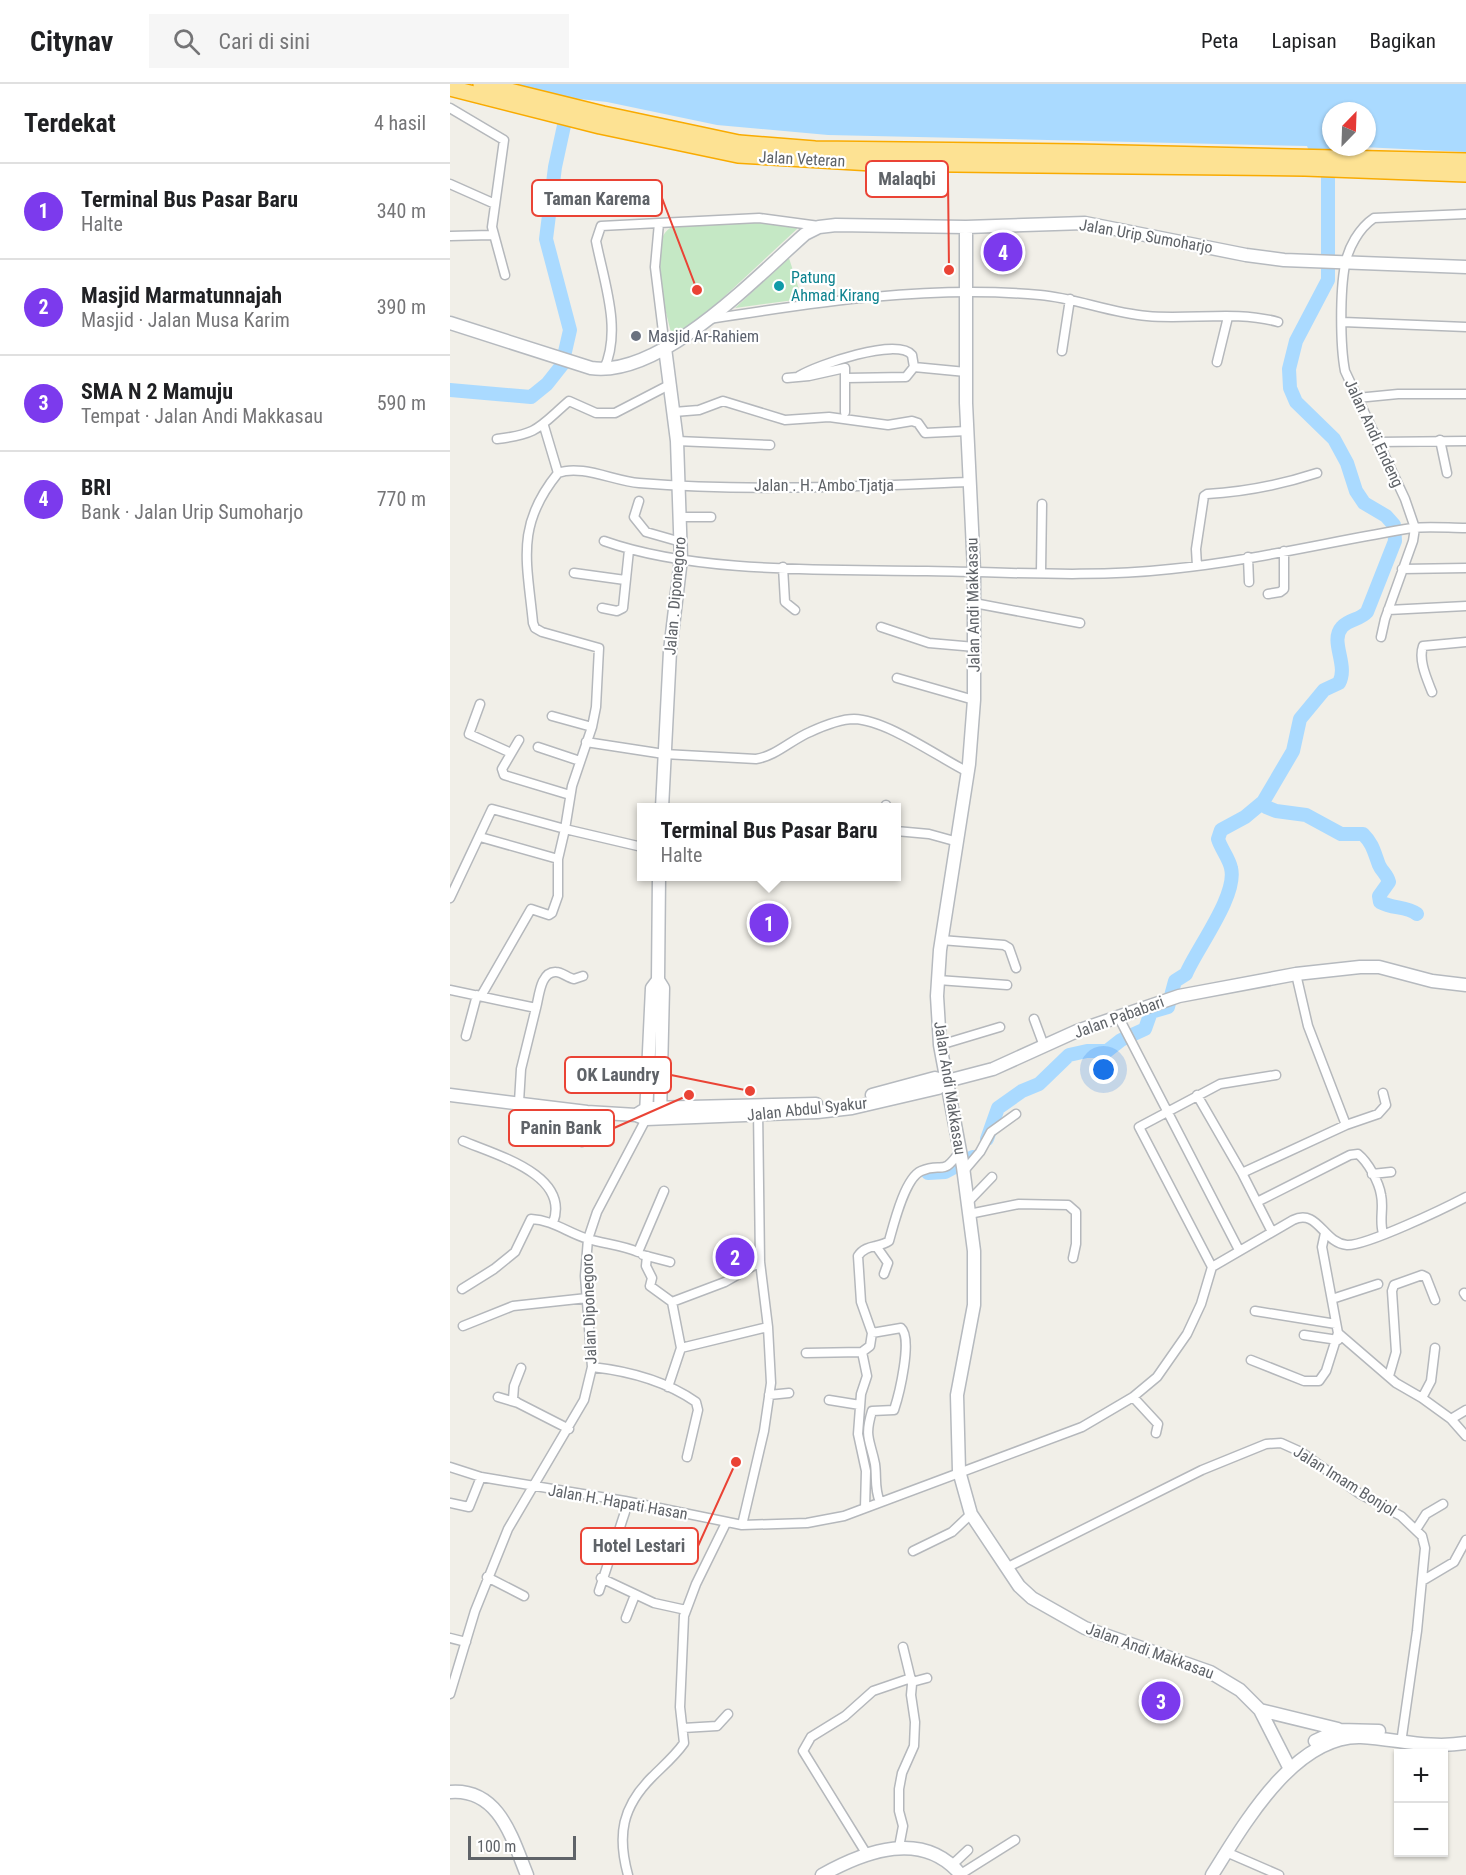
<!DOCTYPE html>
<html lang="id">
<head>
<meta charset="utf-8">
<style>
	body { margin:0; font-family:"Roboto Condensed",sans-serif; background:#f6f6f6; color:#202124 }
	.controls { position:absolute; right:18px; bottom:18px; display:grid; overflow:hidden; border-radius:0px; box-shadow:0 2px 4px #0004 }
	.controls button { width:54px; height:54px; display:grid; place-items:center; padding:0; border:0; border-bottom:2px solid #e0e0e0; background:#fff; color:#202124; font:30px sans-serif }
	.compass { position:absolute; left:872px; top:18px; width:54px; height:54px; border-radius:50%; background:#fff; box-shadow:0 2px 4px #0004; rotate:23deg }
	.scale { position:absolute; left:18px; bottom:15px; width:108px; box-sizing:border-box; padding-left:6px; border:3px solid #5f6368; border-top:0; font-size:16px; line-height:21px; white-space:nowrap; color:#5f6368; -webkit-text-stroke:4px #fff; paint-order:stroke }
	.you { position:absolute; left:654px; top:986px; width:21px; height:21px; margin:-15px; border:4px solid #fff; border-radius:50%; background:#1a73e8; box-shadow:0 0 0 9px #1a73e833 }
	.badge { display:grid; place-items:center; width:39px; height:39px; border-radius:50%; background:#7c3aed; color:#fff; font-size:20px; font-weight:700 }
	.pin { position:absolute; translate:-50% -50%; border:3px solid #fff; box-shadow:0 2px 6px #0006 }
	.popup { position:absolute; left:187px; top:719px; width:264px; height:78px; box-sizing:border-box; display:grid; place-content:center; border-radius:0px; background:#fff; filter:drop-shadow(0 2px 4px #0005); font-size:20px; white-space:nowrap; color:#757577 }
	.popup b { font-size:22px; color:#202124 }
	.popup::after { content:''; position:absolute; left:50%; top:100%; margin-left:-12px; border:12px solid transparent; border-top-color:#fff }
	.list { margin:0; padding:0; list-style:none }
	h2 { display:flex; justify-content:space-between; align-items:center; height:78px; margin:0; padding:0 24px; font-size:26px }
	h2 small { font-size:20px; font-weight:400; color:#757577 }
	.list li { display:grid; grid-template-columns:39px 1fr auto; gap:18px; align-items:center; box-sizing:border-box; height:96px; padding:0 24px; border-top:2px solid #e0e0e0 }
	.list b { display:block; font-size:22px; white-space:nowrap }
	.list p { margin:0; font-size:20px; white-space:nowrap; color:#757577 }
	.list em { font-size:20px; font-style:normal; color:#757577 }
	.icon { flex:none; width:33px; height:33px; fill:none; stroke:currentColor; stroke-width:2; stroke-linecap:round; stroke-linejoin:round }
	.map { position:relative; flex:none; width:1016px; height:1791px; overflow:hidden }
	header { display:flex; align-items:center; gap:36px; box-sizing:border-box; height:84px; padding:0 30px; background:#fff; border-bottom:2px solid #e0e0e0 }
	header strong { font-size:28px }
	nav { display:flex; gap:33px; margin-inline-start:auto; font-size:21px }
	.search { width:420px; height:54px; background:#f6f6f6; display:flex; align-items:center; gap:15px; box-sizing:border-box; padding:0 21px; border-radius:0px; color:#757577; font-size:22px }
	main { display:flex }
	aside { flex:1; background:#fff }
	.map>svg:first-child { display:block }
</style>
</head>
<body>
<header>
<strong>Citynav</strong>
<div class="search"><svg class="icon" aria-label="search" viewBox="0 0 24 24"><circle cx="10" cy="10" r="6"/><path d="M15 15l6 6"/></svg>Cari di sini</div>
<nav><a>Peta</a><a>Lapisan</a><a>Bagikan</a></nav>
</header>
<main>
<aside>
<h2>Terdekat<small>4 hasil</small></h2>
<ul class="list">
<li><span class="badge">1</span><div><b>Terminal Bus Pasar Baru</b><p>Halte</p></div><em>340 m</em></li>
<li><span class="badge">2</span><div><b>Masjid Marmatunnajah</b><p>Masjid · Jalan Musa Karim</p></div><em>390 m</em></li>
<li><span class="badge">3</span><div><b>SMA N 2 Mamuju</b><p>Tempat · Jalan Andi Makkasau</p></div><em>590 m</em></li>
<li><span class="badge">4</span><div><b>BRI</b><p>Bank · Jalan Urip Sumoharjo</p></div><em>770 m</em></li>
</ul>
</aside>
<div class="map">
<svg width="1016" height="1791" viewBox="0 0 1016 1791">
	<rect width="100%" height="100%" fill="#f1efe8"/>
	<path fill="#c5e8c5" d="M 285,136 L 346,140 L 347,145 L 249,236 L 222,252 C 216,228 196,160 220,144 C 232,135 269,137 285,136 Z
		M 339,174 L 352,215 L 285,224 Z"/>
	<path fill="#aadaff" d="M 65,0 L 1016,0 L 1016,68 L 912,63 L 917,63 L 917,27 L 881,27 L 881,63 L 900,63 L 898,66 L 859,67 L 857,62 L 378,51 L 267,41 L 157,18 L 120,14 Z"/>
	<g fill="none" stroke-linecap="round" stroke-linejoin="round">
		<path stroke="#aadaff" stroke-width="14" d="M 0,306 L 81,313 L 97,300 L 112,281 L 120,246 L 96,155 L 105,83 L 120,14
			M 813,718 L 816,723 L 826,727 L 856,731 L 891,750 L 913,750 C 923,760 924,768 929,781 C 932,788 937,790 939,798 L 929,812 L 930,818 C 943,825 956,822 967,830
			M 537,1055 L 548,1024 L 572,1007 L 589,1000 L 619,971 L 637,967 L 657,967 L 671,956 L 695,945 L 701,928 L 718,923 L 725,897 L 736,890 C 747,864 788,811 781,784 C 779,774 771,765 768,755 L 771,746 L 795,733 L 813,718 L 843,667 L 850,635 L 874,606 L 889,599 C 899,581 879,557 892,543 C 899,535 910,536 917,528 L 945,457 L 944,441 L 936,432 L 914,419 L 906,407 L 897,379 L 884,355 L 846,318 L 840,304 L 839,285 L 846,257 L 878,196 L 878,76
			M 478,1089 L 495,1088 L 523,1073"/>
		<g stroke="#b5b8bc" stroke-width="11">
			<path id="street" d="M 0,24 L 54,56 L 42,143 L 55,191
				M 0,100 L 45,120
				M 0,152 L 42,151
				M 259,235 C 368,218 479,201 590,211 C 626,214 660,229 697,232 C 740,236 786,226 828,238
				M 893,238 L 1016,243
				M 215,264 L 205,183 L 209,139 L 309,134 L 369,142
				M 612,267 L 620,215
				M 767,278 L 778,233
				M 154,285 C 172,246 154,198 146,157 L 151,142 L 209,139
				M 349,292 C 367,281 447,253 462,271 L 464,283 L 516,288
				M 337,294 L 359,292 L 395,284 L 395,328
				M 396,294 L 456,293 L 464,283
				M 907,314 L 948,310 L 1016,310
				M 224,328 L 249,326 L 273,317 L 335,336 L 379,333 L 438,341 L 462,337 L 468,339 L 475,349 L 517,347
				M 94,342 L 108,389 C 131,380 164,397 189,399 C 298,408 410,402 519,398
				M 47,355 C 89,350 89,343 119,317 L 146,329 L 165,329 L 221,300
				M 990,356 L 997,389
				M 227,357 L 320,361
				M 927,358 L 1016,357
				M 108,389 C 65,442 77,477 83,539 L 85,544 L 92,548 L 149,564 L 146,623 L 142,643
				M 189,417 L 184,433 L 196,448 L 231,458
				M 230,433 L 261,433
				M 154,457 C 247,490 378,485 477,487 C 558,488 640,494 721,485 C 802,477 882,457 962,444 C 979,442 999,444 1016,444
				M 798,473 L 799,498
				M 747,482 L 746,465 L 754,412 L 757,410 C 796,408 830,401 867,389
				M 333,483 L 335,518 L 345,526
				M 952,485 L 1016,484
				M 591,488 L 592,420
				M 124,489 L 175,496
				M 818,510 L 830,508 L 834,505 L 834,467
				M 524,519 L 630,539
				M 152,524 L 167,527 L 173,524 L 179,466
				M 938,526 L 1016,522
				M 431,543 L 479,559 L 525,563
				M 931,553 L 935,535 L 963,457 L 965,444 L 955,415 L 895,287 C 890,261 890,207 895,181 C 898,164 909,144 924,134 L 1016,130
				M 447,594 L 524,616
				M 982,608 C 977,595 968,576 973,562 L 1016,558
				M 30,620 L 19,650 L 59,668
				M 102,632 L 142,643 L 122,702 L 115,745 L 192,763
				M 69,656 L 52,685 L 54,691 L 120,711
				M 136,658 L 214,670 L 306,675 C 326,672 341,656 360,648 C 373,642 390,635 404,635 C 437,636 488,673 518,688
				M 88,663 L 130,677
				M 436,724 L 436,721
				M 446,747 L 479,750 L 508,758
				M 30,753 L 108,775 L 108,812 L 102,829 L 99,831 L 81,825 L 31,912
				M 0,814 L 42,725 L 115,745 L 108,775
				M 491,856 L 554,861 L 559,864 L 566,884
				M 846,890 L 858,942 L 896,1041
				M 488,896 L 557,901
				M 0,906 L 86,924 L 71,985 L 69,1018
				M 86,924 C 89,914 90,887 106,888 C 112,888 118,894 124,895 L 133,892
				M 668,932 L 789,1166
				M 584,935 L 594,962
				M 16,952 L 27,911
				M 490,961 L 550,943
				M 747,1011 L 792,1089 L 896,1041 L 928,1030 L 936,1021 L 933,1009
				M 13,1057 C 46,1071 121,1091 103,1139
				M 132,1058 L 137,1028
				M 513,1088 L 530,1068 L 541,1048 L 566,1030
				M 792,1089 L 822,1148
				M 922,1090 L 941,1088
				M 807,1118 L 900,1071 L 908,1070 C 918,1078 929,1098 931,1111 C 934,1124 929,1136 933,1149
				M 517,1119 L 542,1093
				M 519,1130 L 569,1120 L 618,1121 L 626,1128 L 626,1160 L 623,1174
				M 875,1149 L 872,1163 L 888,1249 L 946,1299 L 972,1314
				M 426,1162 L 438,1179 L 434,1190
				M 193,1171 L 220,1178
				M 197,1172 L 196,1182 L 202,1194 L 200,1202 L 222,1218
				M 762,1183 L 689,1043 L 770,1000 L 826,991
				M 12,1205 L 44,1185 L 65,1168 L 81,1135 C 103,1136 118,1149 138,1155 C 155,1160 171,1161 188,1168 L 214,1107
				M 1014,1209 L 1016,1212
				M 882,1215 L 928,1200
				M 805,1227 L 886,1240
				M 13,1242 L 63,1222 L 137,1214
				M 422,1249 L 451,1244 C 463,1254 449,1311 444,1326 L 422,1327 C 414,1354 420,1355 425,1380 C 427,1394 424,1404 430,1418
				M 854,1251 L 888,1256
				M 231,1264 L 318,1243
				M 985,1264 L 981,1297 L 972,1314 L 1001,1335
				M 356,1269 L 412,1268
				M 801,1276 L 854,1297 L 869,1297 L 876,1287 L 888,1249
				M 142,1283 C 178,1287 216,1297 246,1318 L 248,1326 L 237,1373
				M 939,1292 L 946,1268 L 942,1207 L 944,1201 L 972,1191 L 976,1193 L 985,1216
				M 218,1303 L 231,1264 L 222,1218 L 275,1198 L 310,1178
				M 319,1311 L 339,1309
				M 48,1313 L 68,1319 L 119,1345
				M 683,1313 L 708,1340 L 706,1349
				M 379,1316 L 410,1321
				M 68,1319 L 63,1315 L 64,1302 L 71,1284
				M 1016,1326 L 1001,1335 L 1016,1352
				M 0,1383 L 31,1393 L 175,1417 L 292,1441 L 357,1439 L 394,1432 L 632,1343 L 683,1313 L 707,1293 L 737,1250 L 751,1220 L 762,1183 L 843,1136 C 868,1124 873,1159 897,1161 C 916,1162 995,1124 1016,1113
				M 0,1419 L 19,1423 L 31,1393
				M 415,1424 L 416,1387 L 408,1350 L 411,1310 L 417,1292 L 412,1268 L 420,1262 L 422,1249 L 411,1218 L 408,1172 C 416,1160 429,1164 439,1157 C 444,1139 455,1094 471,1087 C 493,1077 492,1094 510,1067
				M 292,1441 L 314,1347 L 321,1299 L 318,1243 L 310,1178 L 308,1025
				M 967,1444 L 976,1430 L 993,1420
				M 463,1467 L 502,1448 L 521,1430
				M 558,1483 L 752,1386 L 816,1360 L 831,1359 L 851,1368 L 910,1410 L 951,1432 L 972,1452 L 975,1464 L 967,1547 L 951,1659
				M 37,1493 L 74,1512
				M 151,1494 L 204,1519 L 236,1526
				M 972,1497 L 1004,1478 L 1016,1456
				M 149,1507 L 175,1428
				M 176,1534 L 185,1511
				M 0,1554 L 16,1558
				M 462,1598 L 477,1594
				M 0,1610 L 25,1527 L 58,1445 L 134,1316 L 142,1283 L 135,1192 L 138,1155 L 147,1128 L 196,1035
				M 233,1644 L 267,1642 L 278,1630
				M 449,1763 L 453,1742 L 449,1727 L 449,1705 L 452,1689 L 464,1662 L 465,1638 L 461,1611 L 462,1600 L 453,1563
				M 776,1768 L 829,1791
				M 416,1769 L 353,1667 L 361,1653 L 395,1632 L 423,1607 L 461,1594
				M 502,1781 L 518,1766
				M 511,1790 L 565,1756
				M 178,1791 C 167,1751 172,1723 202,1693 C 213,1682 225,1672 234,1659 L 230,1623 L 234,1532 L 246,1500 L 276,1439"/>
		</g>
		<g stroke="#b6babf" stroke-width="15">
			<path id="secondary" d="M 516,143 L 516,319 L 524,487 L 524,616 L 519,680 L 490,866 L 487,912 L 490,961 L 513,1083 L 524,1167 L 524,1221 L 507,1311 L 509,1387 L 521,1430 L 569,1502 L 582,1514 L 635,1544 L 760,1588 L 790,1606 L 810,1626 L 840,1685
				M 0,239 L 141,284 C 211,294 305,194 355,150 L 369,143 L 386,141 L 516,143 L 635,139 L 796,171 L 834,176 L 1016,183
				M 212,724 L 220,567 L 231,475 L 227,357 L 215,264
				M 208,896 L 213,904 L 210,1031
				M 208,896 L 209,792
				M 0,1011 L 137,1028 L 186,1031 L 196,1035 L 367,1028 L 402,1024 L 488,1004 L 497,997 L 543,985 L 627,947 L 729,912 L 846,890 L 910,883 L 929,883 L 982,897 L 1016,901
				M 422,1011 L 485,994 L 497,997
				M 186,1031 L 197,1024 L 366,1020
				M 196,1031 L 202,904 L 208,896
				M 810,1626 L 888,1645
				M 865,1657 L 889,1646 L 929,1647
				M 0,1708 C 49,1704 62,1754 77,1791
				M 372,1791 C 415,1767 473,1745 511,1791
				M 762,1791 C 793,1742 844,1651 911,1653 C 947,1655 979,1665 1016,1659"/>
		</g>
		<g stroke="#f9ab00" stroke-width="18">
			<path id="highway" d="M 31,0 L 153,30 L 289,59 L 365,65 L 627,68 L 1016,77
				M 0,4 L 150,42 L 288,71 L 422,79 L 855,84 L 1016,90"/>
		</g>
		<use href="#street" stroke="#fff" stroke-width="8"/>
		<use href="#secondary" stroke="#fff" stroke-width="12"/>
		<use href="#highway" stroke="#fde293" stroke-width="15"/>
	</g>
	<circle fill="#0f9aa8" stroke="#fff" stroke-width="2" cx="329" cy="202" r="6"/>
	<circle fill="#6b7280" stroke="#fff" stroke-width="2" cx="186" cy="252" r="6"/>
	<g text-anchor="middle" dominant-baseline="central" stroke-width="4.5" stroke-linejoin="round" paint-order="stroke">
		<g font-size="16" fill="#5f6368" stroke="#fff">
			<text transform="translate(352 75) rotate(3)">Jalan Veteran</text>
			<text transform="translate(696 152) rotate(10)">Jalan Urip Sumoharjo</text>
			<text transform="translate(924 349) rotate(65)">Jalan Andi Endeng</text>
			<text x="374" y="401">Jalan . H. Ambo Tjatja</text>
			<text transform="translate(225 512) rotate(-85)">Jalan . Diponegoro</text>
			<text transform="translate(523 521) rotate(-91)">Jalan Andi Makkasau</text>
			<text transform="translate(669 933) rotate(-20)">Jalan Pababari</text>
			<text transform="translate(500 1004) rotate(81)">Jalan Andi Makkasau</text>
			<text transform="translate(357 1025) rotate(-6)">Jalan Abdul Syakur</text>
			<text transform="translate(139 1225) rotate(-92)">Jalan Diponegoro</text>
			<text transform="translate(895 1397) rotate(32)">Jalan Imam Bonjol</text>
			<text transform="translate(168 1418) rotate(10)">Jalan H. Hapati Hasan</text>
			<text transform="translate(700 1567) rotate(20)">Jalan Andi Makkasau</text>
		</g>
		<g font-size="16" fill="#0d838f" stroke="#fff" text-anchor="start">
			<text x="341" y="193">Patung<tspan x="341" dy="18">Ahmad Kirang</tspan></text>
		</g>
		<g font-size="16" fill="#5b616d" stroke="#fff" text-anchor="start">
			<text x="198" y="252">Masjid Ar-Rahiem</text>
		</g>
	</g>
	<path fill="none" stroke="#ea4335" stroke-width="2" d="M499 186L498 95M247 206L212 114M300 1007L221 991M239 1011L164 1044M286 1378L248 1462"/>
	<g fill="#ea4335" stroke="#fff" stroke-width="2">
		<circle cx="499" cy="186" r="6"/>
		<circle cx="247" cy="206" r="6"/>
		<circle cx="300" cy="1007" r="6"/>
		<circle cx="239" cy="1011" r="6"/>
		<circle cx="286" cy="1378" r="6"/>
	</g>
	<g fill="#fff" stroke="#ea4335" stroke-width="2">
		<rect x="416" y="77" width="82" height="36" rx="6"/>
		<rect x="82" y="96" width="130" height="36" rx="6"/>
		<rect x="115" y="973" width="106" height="36" rx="6"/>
		<rect x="59" y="1026" width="105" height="36" rx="6"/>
		<rect x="131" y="1444" width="117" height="36" rx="6"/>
	</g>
	<g font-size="18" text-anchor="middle" font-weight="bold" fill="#5f6368">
		<text x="457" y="101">Malaqbi</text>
		<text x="147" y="121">Taman Karema</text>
		<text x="168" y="997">OK Laundry</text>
		<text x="111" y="1050">Panin Bank</text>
		<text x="189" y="1468">Hotel Lestari</text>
	</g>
</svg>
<div class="controls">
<button>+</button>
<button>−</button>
</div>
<svg class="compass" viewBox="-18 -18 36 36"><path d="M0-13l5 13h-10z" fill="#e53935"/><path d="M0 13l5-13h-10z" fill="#757577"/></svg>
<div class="scale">100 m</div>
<div class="you"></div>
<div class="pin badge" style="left:319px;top:839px">1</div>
<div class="popup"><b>Terminal Bus Pasar Baru</b>Halte</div>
<div class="pin badge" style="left:285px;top:1173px">2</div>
<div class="pin badge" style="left:711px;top:1617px">3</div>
<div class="pin badge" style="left:553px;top:168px">4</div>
</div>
</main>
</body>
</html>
